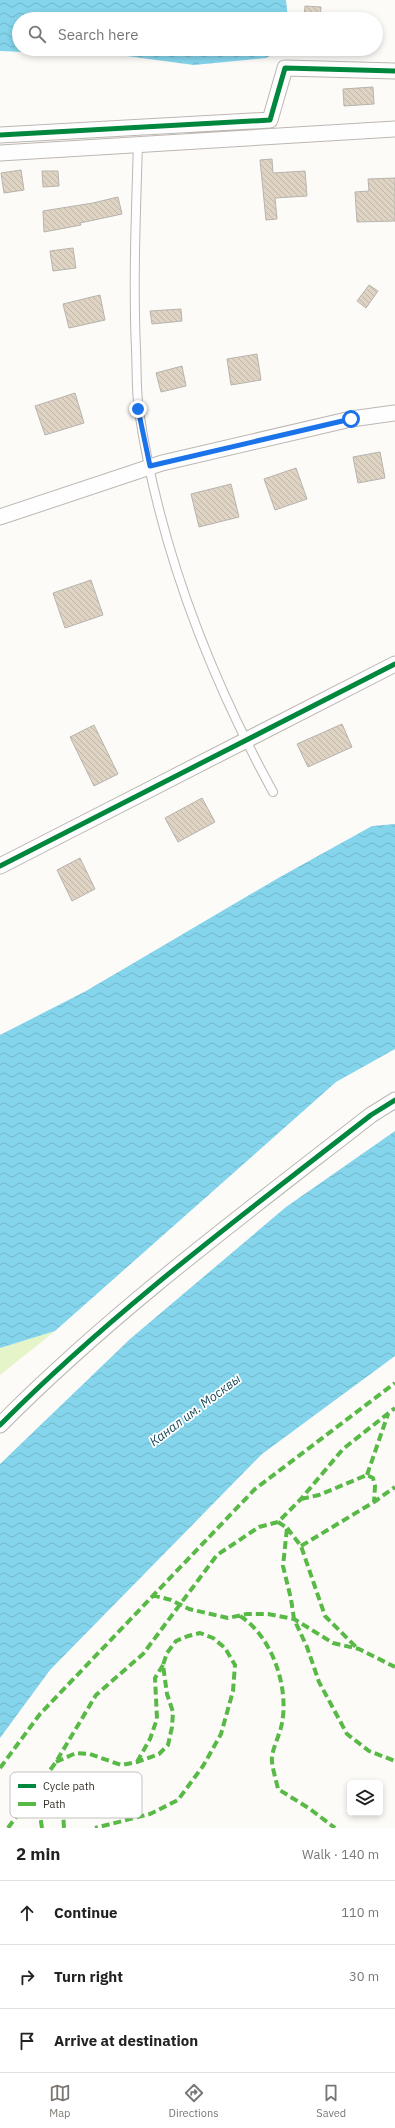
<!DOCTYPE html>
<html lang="en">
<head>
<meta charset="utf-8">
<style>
	body { margin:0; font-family:"IBM Plex Sans",sans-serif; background:#f2f2f2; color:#222 }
	.controls { position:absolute; right:12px; bottom:12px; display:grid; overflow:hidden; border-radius:6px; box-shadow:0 2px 6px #0003 }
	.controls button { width:36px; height:36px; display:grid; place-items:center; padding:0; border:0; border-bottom:1px solid #e0e0e0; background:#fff; color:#222; font:20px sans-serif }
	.stop { position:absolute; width:12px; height:12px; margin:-9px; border:3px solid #1a73e8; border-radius:50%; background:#fff }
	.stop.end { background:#1a73e8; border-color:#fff; box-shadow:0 1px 4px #0008 }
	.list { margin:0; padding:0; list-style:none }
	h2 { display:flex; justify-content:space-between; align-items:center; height:52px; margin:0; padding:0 16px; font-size:17px }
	h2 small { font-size:13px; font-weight:400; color:#767676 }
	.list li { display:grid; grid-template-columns:26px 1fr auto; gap:12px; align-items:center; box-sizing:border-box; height:64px; padding:0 16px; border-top:1px solid #e0e0e0 }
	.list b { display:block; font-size:15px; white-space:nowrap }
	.list em { font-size:13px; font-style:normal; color:#767676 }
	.icon { flex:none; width:22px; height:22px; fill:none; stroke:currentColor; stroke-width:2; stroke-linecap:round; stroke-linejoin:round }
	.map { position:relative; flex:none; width:395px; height:1828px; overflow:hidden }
	.search { position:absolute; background:#fff; box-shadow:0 2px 6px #0003; left:12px; right:12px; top:12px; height:44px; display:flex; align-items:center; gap:10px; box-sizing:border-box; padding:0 14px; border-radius:22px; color:#767676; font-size:15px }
	.sheet { height:244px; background:#fff }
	nav { display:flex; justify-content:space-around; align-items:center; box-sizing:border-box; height:56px; border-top:1px solid #e0e0e0; background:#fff; font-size:11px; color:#767676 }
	nav a { display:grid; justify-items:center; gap:2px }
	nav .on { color:#7c7770 }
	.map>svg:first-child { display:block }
</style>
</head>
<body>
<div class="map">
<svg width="395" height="1828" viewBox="0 0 395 1828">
	<defs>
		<pattern id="water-waves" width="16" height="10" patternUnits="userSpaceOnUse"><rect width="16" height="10" fill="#84d4eb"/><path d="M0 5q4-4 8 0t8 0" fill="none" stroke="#73b6ca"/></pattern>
		<pattern id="building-back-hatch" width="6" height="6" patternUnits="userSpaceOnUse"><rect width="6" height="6" fill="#dfd4c4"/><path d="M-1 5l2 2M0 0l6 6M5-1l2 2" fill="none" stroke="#c0b6a8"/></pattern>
	</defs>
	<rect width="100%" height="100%" fill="#fdfbf8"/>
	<path fill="#e6f4c9" d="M 55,1331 L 0,1375 L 0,1348 Z"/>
	<path fill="url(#water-waves)" d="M 0,0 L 286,0 L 288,19 L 19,19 L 19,49 L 59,49 L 24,52 L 0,51 Z
		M 74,49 L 283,49 L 266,58 L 194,65 Z
		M 395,824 L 395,1049 L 336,1082 L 55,1331 L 0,1348 L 0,1035 L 86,991 L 280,877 L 372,826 Z
		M 395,1131 L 395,1356 L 262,1454 L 50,1670 L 0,1738 L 0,1464 L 130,1339 L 286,1207 Z"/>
	<path fill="url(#building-back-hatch)" stroke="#b7b3ad" d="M 305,6 L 321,7 L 320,19 L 304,19 Z
		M 373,87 L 374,104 L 344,106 L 343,89 Z
		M 272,159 L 273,173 L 305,171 L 307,196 L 275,198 L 277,219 L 266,220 L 260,160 Z
		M 21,170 L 24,190 L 4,193 L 1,173 Z
		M 42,171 L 58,171 L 59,186 L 43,187 Z
		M 395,178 L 395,221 L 357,222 L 355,192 L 369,191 L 368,179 Z
		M 118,197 L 122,214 L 80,223 L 81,225 L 44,232 L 43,211 L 93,203 Z
		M 73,248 L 76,268 L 53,271 L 50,251 Z
		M 369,285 L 378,291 L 366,308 L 357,301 Z
		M 100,295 L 105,320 L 69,328 L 63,304 Z
		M 181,309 L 182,321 L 152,324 L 150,311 Z
		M 257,354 L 261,380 L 231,385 L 227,359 Z
		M 182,366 L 186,386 L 161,392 L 156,373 Z
		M 75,393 L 84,423 L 45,435 L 35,406 Z
		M 380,452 L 385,478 L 358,483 L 353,457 Z
		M 296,468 L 307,499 L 275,510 L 264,479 Z
		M 231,484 L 239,517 L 199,527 L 191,494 Z
		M 91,580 L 103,615 L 65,628 L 53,593 Z
		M 342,724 L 352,747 L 308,767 L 297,744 Z
		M 94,725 L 118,774 L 94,786 L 70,737 Z
		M 202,798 L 215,822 L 178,842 L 165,818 Z
		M 80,858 L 95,889 L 72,901 L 57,870 Z"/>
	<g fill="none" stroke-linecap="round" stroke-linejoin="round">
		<g stroke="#bcb7b2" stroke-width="10">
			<path id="service" d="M 138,143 C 136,212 133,281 136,350 C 137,370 136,391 139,411 C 159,545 208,673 273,792"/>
		</g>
		<g stroke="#bcb7b2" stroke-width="17">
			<path id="minor" d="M 0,135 L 270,120 L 285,68 L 395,71
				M 0,153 L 395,129
				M 0,517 L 162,463 L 351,419 L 395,413
				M 0,866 L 395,664
				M 0,1425 C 113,1311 244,1214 371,1115 L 395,1100"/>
		</g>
		<use href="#service" stroke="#fffefe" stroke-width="8"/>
		<use href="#minor" stroke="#fffefe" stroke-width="15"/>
		<path stroke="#58b947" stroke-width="4" stroke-dasharray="8 4" stroke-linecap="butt" d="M 367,1475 L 388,1414
			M 301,1499 L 319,1495 L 367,1475 L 373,1478 L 375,1486 L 374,1502
			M 278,1522 L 287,1528 L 283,1566 L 291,1599 L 294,1619 L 307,1647 L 319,1682 L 347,1734 L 369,1751 L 395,1761
			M 287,1528 L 301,1546 L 325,1616 L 357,1648
			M 301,1546 L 374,1502 L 395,1487
			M 152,1595 L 171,1600 L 189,1609 L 228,1618 L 247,1614 L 268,1614 L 294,1619 L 333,1643 L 359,1649 L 395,1667
			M 240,1616 C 272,1636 289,1687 282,1723 C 280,1734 274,1745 272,1756 C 271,1765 276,1779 278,1789 L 310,1809 L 335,1828
			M 56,1762 L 76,1753 L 90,1754 L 121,1765 L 137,1762 L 159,1754 L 168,1745 L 172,1727 L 173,1712 L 167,1694 L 163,1665 L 167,1653 L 176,1641 L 188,1636 L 200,1633 L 213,1638 L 225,1648 L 235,1665 L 233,1691 L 221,1734 L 203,1766 L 178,1800 L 150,1814 L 95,1828
			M 137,1762 L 150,1739 L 157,1719 L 155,1678 L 163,1665
			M 0,1768 L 40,1714 L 255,1489 L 395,1383
			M 8,1828 L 56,1762 L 96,1695 L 143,1654 L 217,1555 L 259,1527 L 278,1522 L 301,1499 L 343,1449 L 395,1408
			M 42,1828 L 38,1802 L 45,1794 C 63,1796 63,1813 64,1828"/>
		<g stroke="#fff" stroke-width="8">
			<path id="cycleway" d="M 0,135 L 270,120 L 285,68 L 395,71
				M 0,866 L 395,664
				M 0,1425 C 113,1311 244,1214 371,1115 L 395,1100"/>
		</g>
		<use href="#cycleway" stroke="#00873e" stroke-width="5"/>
	</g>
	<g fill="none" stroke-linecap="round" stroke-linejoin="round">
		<path stroke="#1a73e8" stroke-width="5" d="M 138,409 L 150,466 L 351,419"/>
	</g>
	<g text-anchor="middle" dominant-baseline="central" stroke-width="3.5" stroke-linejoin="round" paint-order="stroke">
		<g font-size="13" font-style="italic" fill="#1b4c5a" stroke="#fff">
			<text transform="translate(195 1410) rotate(-37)">Канал им. Москвы</text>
		</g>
	</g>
	<rect x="10" y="1772" width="132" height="46" rx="6" fill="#fff" stroke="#c3c1be" stroke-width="1"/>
	<rect x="18" y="1784" width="18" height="4" fill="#00873e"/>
	<rect x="18" y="1802" width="18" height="4" fill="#58b947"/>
	<g font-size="11" fill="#373027">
		<text x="43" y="1790">Cycle path</text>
		<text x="43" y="1808">Path</text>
	</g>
</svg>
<div class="controls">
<button><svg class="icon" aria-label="layers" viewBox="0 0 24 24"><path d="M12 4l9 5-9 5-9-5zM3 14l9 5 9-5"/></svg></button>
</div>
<div class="stop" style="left:351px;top:419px"></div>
<div class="stop end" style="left:138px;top:409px"></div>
<div class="search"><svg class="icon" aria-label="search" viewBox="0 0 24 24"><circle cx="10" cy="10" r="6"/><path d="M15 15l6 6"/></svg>Search here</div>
</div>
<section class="sheet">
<h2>2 min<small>Walk · 140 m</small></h2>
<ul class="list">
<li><svg class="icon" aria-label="ahead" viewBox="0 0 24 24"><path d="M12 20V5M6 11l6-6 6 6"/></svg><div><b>Continue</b></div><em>110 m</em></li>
<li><svg class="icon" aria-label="right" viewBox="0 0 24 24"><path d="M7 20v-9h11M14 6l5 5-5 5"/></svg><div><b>Turn right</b></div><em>30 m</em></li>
<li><svg class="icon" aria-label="arrive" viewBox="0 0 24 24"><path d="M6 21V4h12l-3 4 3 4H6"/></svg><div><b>Arrive at destination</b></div></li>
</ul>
</section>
<nav>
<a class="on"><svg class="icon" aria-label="map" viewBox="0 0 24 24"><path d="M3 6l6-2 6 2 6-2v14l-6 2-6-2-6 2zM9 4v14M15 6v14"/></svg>Map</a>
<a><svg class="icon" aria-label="directions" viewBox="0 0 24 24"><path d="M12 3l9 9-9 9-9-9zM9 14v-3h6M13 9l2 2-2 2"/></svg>Directions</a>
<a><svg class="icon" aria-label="saved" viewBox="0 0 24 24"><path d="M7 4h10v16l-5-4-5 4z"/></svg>Saved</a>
</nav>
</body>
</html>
